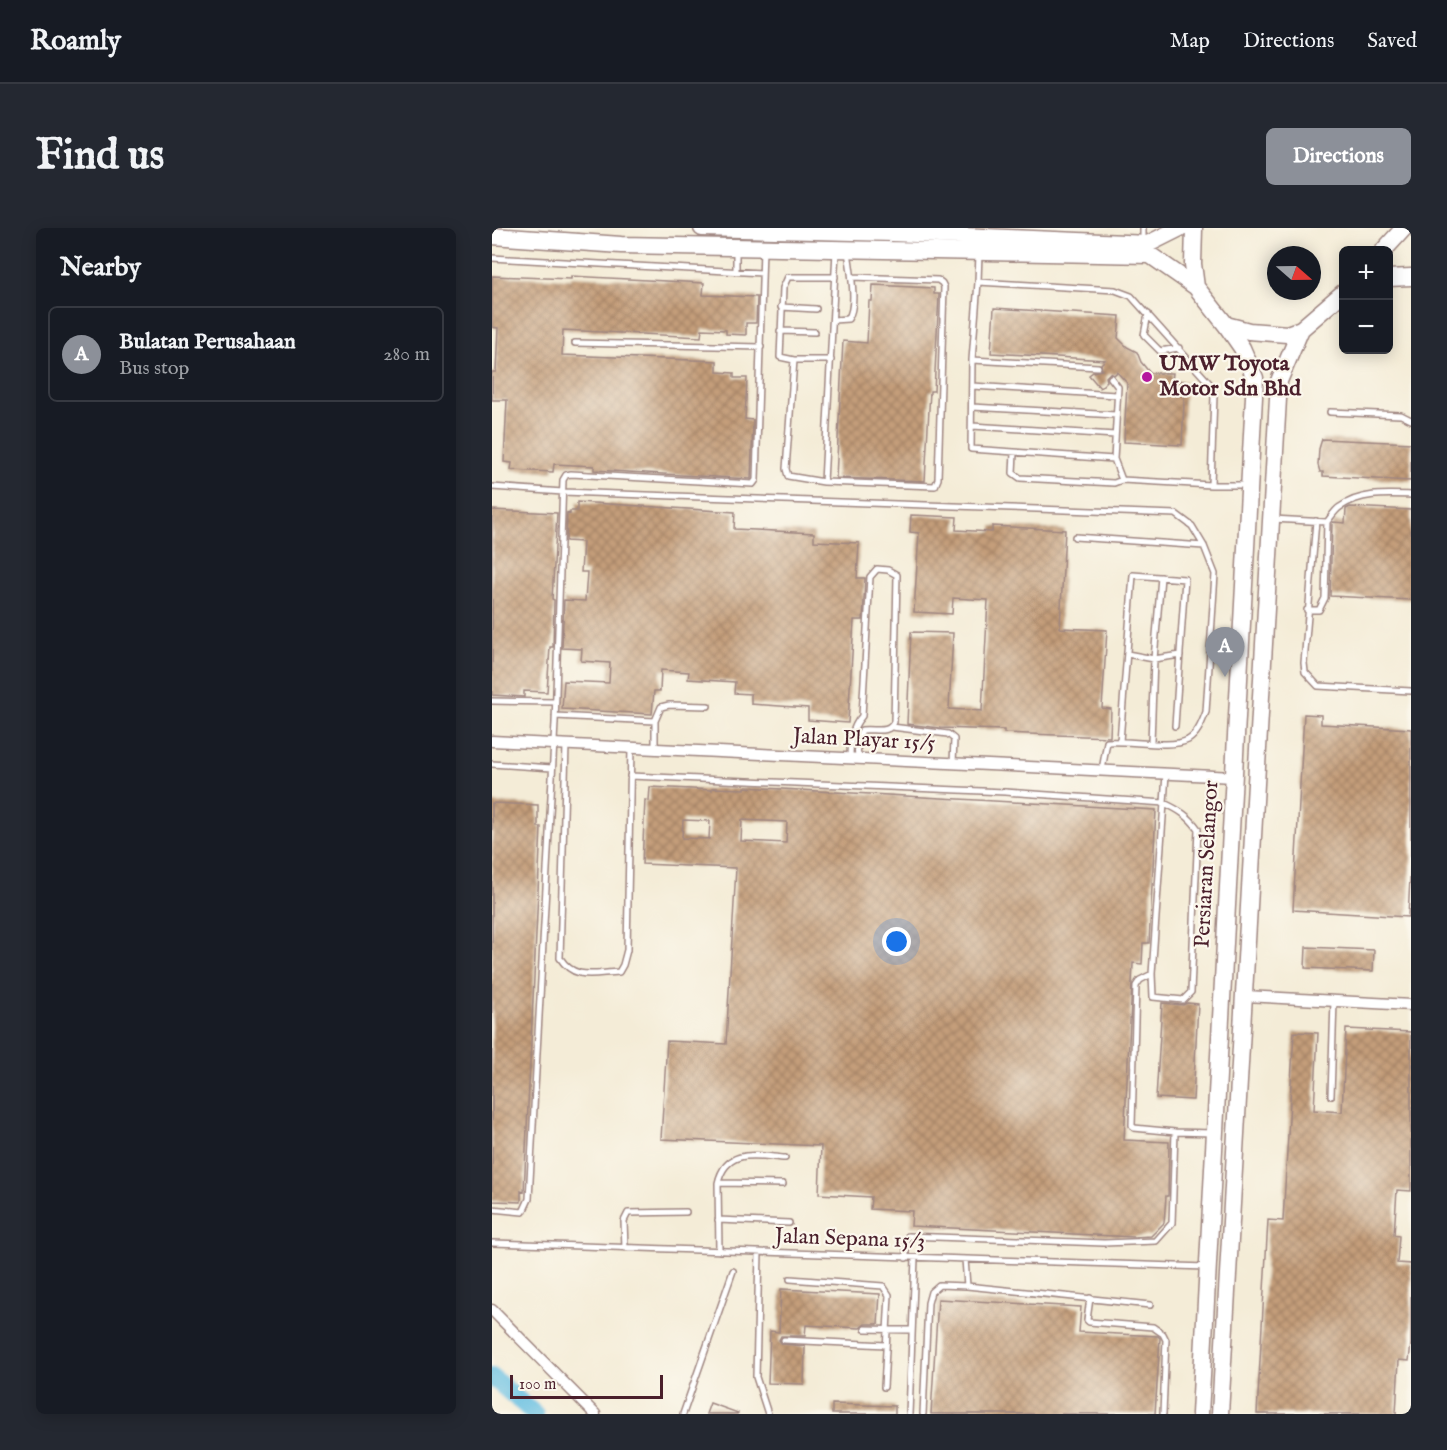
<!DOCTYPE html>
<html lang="en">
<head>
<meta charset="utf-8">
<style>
	body { margin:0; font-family:"IM FELL English",serif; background:#242831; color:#f1f3f6 }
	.controls { position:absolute; right:18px; top:18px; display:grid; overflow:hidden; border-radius:9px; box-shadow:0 3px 15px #0003 }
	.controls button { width:54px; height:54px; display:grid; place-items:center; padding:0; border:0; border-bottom:2px solid #363941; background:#171b24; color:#f1f3f6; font:30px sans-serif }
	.compass { position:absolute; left:775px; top:18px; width:54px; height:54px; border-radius:50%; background:#171b24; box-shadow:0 3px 15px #0003; rotate:110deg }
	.scale { position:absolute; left:18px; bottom:15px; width:153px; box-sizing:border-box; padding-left:6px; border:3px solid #4a1f2b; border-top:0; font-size:16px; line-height:21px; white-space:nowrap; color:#4a1f2b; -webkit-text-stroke:4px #fbf7ec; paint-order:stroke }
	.you { position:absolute; left:405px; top:714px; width:21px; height:21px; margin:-15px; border:4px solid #fff; border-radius:50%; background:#1a73e8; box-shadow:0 0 0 9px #1a73e833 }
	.badge { display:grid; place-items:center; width:39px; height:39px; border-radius:50%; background:#8c9099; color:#fff; font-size:20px; font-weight:700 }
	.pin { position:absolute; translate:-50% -50px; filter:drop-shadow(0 2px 3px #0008) }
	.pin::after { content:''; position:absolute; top:32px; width:21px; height:18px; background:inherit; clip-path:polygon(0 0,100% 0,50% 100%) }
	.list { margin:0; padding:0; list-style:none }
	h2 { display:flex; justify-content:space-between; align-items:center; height:78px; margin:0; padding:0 24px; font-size:26px }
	h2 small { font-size:20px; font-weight:400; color:#9ea1a6 }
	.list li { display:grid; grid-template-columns:39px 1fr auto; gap:18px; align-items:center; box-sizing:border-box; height:96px; margin:0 12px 12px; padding:0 12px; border:2px solid #363941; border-radius:9px }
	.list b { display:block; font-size:22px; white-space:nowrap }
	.list p { margin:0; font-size:20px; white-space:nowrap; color:#9ea1a6 }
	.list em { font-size:20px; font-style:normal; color:#9ea1a6 }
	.map { position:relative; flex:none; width:919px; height:1186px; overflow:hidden; border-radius:9px }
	header { display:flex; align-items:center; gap:36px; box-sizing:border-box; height:84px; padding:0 30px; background:#171b24; border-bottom:2px solid #363941 }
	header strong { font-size:28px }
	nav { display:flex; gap:33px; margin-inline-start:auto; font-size:21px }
	.intro { display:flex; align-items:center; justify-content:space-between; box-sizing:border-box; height:144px; padding:0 36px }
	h1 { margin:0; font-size:42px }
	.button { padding:15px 27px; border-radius:9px; background:#8c9099; color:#fff; font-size:21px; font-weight:700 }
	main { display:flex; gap:36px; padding:0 36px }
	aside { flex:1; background:#171b24; border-radius:9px; box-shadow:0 3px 15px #0003 }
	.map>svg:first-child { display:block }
</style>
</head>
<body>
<header>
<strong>Roamly</strong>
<nav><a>Map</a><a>Directions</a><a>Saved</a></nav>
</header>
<div class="intro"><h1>Find us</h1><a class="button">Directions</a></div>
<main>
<aside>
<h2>Nearby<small></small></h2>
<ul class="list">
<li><span class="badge">A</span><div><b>Bulatan Perusahaan</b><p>Bus stop</p></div><em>280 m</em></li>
</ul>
</aside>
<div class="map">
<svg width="919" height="1186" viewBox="0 0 919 1186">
	<defs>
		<pattern id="building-cross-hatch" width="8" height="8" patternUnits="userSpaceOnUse" patternTransform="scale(1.5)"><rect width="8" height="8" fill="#c49e7a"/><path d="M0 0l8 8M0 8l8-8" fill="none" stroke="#a18064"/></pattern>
	</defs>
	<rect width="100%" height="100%" fill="#fbf7ec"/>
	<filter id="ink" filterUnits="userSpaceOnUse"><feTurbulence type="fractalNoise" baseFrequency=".0167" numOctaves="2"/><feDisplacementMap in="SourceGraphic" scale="12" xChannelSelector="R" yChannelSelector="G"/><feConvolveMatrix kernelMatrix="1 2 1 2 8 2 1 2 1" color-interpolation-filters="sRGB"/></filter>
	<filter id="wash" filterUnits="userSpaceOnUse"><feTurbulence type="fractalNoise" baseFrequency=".008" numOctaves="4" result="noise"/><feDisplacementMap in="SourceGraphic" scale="24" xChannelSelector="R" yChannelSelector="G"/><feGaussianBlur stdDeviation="1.35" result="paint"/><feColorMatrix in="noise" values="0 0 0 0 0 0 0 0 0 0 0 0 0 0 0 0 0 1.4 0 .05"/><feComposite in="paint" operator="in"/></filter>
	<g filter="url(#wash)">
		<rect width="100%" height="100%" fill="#f4ecd7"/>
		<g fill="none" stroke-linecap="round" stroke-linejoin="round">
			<path stroke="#63bee1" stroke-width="18" d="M 0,1149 L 43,1186"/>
		</g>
		<g id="blocks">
			<path fill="url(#building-cross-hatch)" fill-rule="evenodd" d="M 0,48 L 79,51 L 79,48 L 212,55 L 211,67 L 265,69 L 264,95 L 254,95 L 254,107 L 234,106 L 234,102 L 210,101 L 209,109 L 71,102 L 70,127 L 225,133 L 225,144 L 242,145 L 242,150 L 255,150 L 253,191 L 261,192 L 259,251 L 102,242 L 102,238 L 62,236 L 61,244 L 19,242 L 20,235 L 12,234 L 15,172 L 0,172 L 0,144 L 4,144 L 6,100 L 0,99 Z
				M 381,57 L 442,60 L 442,66 L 447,66 L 442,163 L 438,163 L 433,253 L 344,250 L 351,113 L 375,115 L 377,73 L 380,73 Z
				M 502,80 L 628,88 L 626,110 L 635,119 L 645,124 L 649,134 L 658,145 L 681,145 L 680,153 L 693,153 L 690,217 L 632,214 L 635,155 L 625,144 L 622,147 L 618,145 L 614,149 L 615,153 L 608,160 L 597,147 L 601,144 L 610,142 L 609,136 L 613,132 L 499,125 Z
				M 830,211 L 919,215 L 919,253 L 831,248 L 831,244 L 828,244 L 826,237 L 827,221 Z
				M 85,274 L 243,284 L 242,301 L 322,305 L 322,313 L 367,315 L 365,350 L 373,350 L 371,392 L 362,392 L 356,495 L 316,492 L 316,480 L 259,476 L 259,466 L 242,465 L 243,454 L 196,451 L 197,444 L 169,442 L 168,463 L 162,463 L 160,486 L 70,481 L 72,453 L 117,455 L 118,435 L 89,433 L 90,421 L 70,420 L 72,372 L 93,373 L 95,344 L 89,344 L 91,314 L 74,313 L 75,285 L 78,286 L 78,283 L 85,283 Z
				M 858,279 L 919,282 L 919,372 L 838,368 L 840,296 L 841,294 L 853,295 L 854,281 Z
				M 0,282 L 65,285 L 60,371 L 62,372 L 61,419 L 58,419 L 55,464 L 32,463 L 32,469 L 0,467 Z
				M 419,287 L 465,289 L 464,302 L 500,304 L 500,298 L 573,302 L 568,400 L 615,402 L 610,480 L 619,481 L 618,509 L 512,505 L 512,502 L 448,500 L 415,496 L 419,404 L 461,405 L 457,481 L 490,483 L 496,372 L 461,370 L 460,386 L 422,384 L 427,305 L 418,304 Z
				M 812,486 L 829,487 L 829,496 L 919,501 L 919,631 L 916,689 L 801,682 Z
				M 158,559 L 220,562 L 220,560 L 253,561 L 253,559 L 664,582 L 657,715 L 651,715 L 650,736 L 641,735 L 632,912 L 677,914 L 676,968 L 674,968 L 672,995 L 659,1008 L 642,1009 L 419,998 L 420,983 L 378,981 L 379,969 L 327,966 L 329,918 L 169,911 L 175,813 L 234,816 L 244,640 L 150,636 L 153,572 L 157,573 ZM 191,592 L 218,593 L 217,611 L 190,610 ZM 250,592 L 295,594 L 294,615 L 249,613 Z
				M 0,575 L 46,577 L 46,599 L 49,599 L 32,964 L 29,963 L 29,974 L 0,973 Z
				M 814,719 L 882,722 L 881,743 L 813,740 Z
				M 670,775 L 691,777 L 695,775 L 706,776 L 701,872 L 664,870 Z
				M 854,801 L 919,804 L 919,963 L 905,962 L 902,1007 L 907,1008 L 905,1035 L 919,1036 L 919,1115 L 917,1133 L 907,1132 L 904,1186 L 765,1186 L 776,992 L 791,993 L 802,804 L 826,805 L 822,882 L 850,884 Z
				M 289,1061 L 388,1066 L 386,1096 L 373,1096 L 368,1100 L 314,1097 L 313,1108 L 289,1108 L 287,1112 L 290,1116 L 313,1118 L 312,1156 L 276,1155 L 278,1103 L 287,1104 Z
				M 446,1071 L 589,1079 L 587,1104 L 666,1108 L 668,1110 L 663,1186 L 439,1186 Z
				M 218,1175 L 246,1185 L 245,1186 L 214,1186 Z
				M 340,1176 L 403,1178 L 403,1186 L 340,1186 Z"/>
		</g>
	</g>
	<g filter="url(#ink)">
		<use href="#blocks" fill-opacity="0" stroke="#9f8681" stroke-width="1.5"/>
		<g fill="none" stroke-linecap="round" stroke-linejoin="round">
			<g stroke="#9f8681" stroke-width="8">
				<path id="lane" d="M 651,14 L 651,0
					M 244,21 L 244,43
					M 0,30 L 270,45
					M 343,49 L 296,49 L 291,60 L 288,129 L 302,132 L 294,241 L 296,248 L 332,254 L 443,258 L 446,251 L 452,59 L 450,55 L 446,52 L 360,49
					M 486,54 L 487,25
					M 289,79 L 324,81
					M 656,86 L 652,107 L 668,123 L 687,120
					M 341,92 L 356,91 C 366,78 358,40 356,23
					M 288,103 L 323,104
					M 83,115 L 269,119
					M 302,132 L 339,132
					M 480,132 L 606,139
					M 619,150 L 626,159 L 622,231 L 630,252 L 719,257 L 756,257
					M 480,158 L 624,167
					M 480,179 L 624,187
					M 838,184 L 909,187 L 919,192
					M 480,198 L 623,207
					M 522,225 L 521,245 L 528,250 L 622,255 L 630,252
					M 622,231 L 479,221 L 480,132 L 486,54 L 623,62 L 639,68 L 718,156 L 722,167 L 719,257
					M 332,254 L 344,23
					M 0,259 L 71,264 L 684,286 L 700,298 L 712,318 L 723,346 L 714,484 C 710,494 706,506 696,512 C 679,521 636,512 615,514 L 610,542
					M 781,291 L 835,294 C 839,289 843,282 848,279 C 869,264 895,266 919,267
					M 824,293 L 812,435 L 813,444 L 826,458 L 919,463
					M 583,309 L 712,318
					M 815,382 L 827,382 L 833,370 L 835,294
					M 635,426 L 662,431 L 688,427
					M 0,473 L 64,474
					M 63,488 L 163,493
					M 400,499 L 456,506 L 462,511 L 461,535
					M 628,513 L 641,347 L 693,351 L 683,498
					M 659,514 L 662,431 L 669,349
					M 74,517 L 68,730 C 83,753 102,745 127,744 L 131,737 L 135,722 L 139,520
					M 163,521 L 163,493 L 169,479 L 177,477 L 216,478
					M 358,531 C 358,515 359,500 370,488 L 378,349 L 385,341 L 396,342 L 405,347 L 402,494 C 397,507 381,500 370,502 L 365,514 L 366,531
					M 0,536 L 60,540
					M 138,548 L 513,564 L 672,575 C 687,582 697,588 706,601 L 699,764 L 691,772 L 661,769 L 660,746 L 672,575 L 674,546
					M 660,746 L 648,752 L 644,758 L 640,897 L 642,900 L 683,904 L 721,905
					M 839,868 L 842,773
					M 226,955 L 291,956
					M 0,981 L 31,984 L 37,971 L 63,495 L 71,252 L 74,247 L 79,246 L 261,256 L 264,252 L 271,21
					M 226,992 L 297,995
					M 0,1015 L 714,1039
					M 133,1020 L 132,993 L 136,985 L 194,984
					M 227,1023 L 226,955 C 234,919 265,928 293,930
					M 267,1025 L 264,1149 L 276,1186
					M 414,1030 L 414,1012 L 416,1008 L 612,1015 L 664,1013 L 680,995 L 683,904
					M 298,1051 L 391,1058 L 397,1067 L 392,1159
					M 475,1058 L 658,1077
					M 598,1070 L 595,1092 L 597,1094 L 661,1099 L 671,1106 L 674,1112 L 671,1186
					M 373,1101 L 420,1102
					M 292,1112 L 394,1117
					M 191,1186 L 241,1043
					M 417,1186 L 423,1030
					M 431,1186 L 436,1075 L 439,1064 L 447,1057 L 475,1058 L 473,1031"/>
			</g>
			<g stroke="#9f8681" stroke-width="13">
				<path id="street" d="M 0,513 L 742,549
					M 753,768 L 919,777
					M 0,1082 L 103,1186"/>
			</g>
			<g stroke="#9f8681" stroke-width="19">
				<path id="primary" d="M 210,0 L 401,5 L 656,16 L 688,0
					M 702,0 L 701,36 L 704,59 L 734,97 L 757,103 L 795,106 L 809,101 L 852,64
					M 0,8 L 129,17 L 658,27 L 704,59
					M 892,22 L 912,0
					M 896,50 L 919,49
					M 708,1186 L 763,150 L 750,120 L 734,97
					M 728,1186 L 787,153 L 809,101"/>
			</g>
			<use href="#lane" stroke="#fff" stroke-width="5"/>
			<use href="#street" stroke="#fff" stroke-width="10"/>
			<use href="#primary" stroke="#fff" stroke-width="16"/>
		</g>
	</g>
	<circle fill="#b5179e" stroke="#fbf7ec" stroke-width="2" cx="655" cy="149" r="6"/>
	<g text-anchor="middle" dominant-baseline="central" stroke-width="4.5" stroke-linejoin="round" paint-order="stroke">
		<g font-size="22" font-weight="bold" fill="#4a1f2b" stroke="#fbf7ec" text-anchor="start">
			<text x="667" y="136">UMW Toyota<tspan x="667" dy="25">Motor Sdn Bhd</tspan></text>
		</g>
		<g font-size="22" fill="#4a1f2b" stroke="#fbf7ec">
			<text transform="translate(372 512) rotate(3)">Jalan Playar 15/5</text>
			<text transform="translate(715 636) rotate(-87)">Persiaran Selangor</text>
			<text transform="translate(358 1011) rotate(2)">Jalan Sepana 15/3</text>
		</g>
	</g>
</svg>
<div class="controls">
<button>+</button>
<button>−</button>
</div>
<svg class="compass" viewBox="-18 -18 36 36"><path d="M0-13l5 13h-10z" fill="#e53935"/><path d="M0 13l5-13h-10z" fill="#9ea1a6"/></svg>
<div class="scale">100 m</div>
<div class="you"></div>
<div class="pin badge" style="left:733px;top:449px">A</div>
</div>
</main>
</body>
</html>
